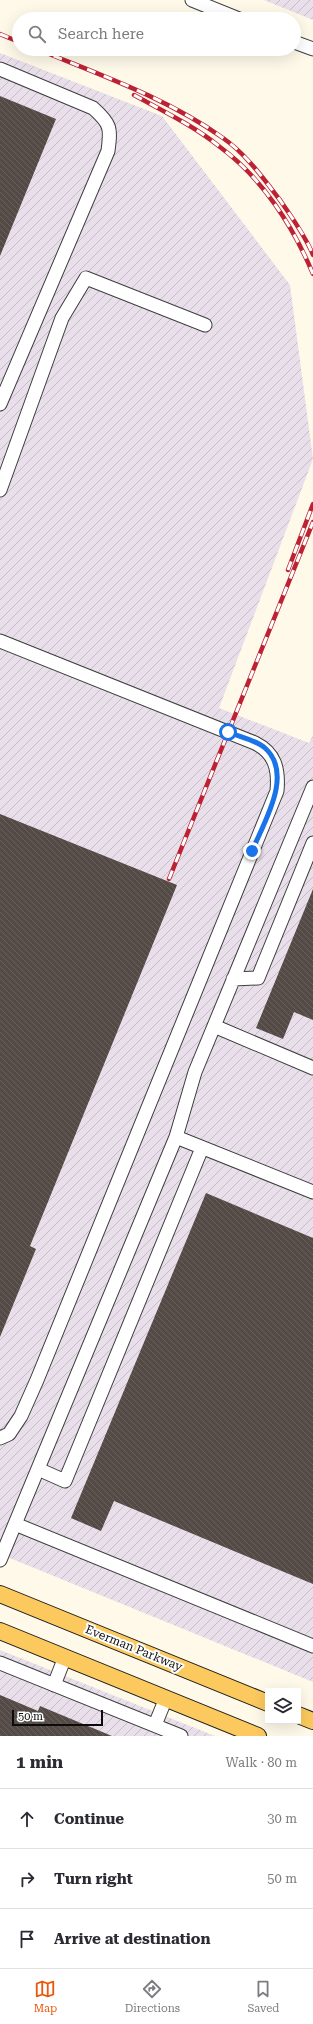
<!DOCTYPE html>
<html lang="en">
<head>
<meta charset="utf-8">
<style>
	body { margin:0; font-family:"Roboto Serif",serif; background:#f7f7f7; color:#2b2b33 }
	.controls { position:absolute; right:12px; bottom:12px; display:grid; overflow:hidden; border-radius:0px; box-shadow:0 4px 16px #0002 }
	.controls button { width:36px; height:36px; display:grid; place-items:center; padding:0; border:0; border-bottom:1px solid #e1e1e2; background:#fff; color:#2b2b33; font:20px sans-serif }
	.scale { position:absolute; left:12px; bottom:10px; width:91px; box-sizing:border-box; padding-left:4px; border:2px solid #0b0b0b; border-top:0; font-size:11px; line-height:14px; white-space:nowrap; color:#0b0b0b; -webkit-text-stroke:3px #fff; paint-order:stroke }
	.stop { position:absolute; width:12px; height:12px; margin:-9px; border:3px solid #1a73e8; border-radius:50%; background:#fff }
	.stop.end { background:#1a73e8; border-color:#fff; box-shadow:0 1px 4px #0008 }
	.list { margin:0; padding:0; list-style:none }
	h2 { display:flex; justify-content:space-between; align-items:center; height:52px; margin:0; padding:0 16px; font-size:17px }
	h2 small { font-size:13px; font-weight:400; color:#7c7c81 }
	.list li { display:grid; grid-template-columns:26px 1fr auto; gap:12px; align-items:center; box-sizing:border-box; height:60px; padding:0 16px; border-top:1px solid #e1e1e2 }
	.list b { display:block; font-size:15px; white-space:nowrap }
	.list em { font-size:13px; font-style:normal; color:#7c7c81 }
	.icon { flex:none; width:22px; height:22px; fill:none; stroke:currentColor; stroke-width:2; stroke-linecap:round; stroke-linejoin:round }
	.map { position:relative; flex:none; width:313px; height:1736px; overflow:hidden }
	.search { position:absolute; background:#fff; box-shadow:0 4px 16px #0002; left:12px; right:12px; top:12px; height:44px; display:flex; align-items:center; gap:10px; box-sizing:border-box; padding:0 14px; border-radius:22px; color:#7c7c81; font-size:15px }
	.sheet { height:232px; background:#fff }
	nav { display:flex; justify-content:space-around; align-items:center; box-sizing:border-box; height:56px; border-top:1px solid #e1e1e2; background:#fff; font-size:11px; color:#7c7c81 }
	nav a { display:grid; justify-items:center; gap:2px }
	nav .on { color:#ea580c }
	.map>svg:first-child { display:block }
</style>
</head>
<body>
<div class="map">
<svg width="313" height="1736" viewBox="0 0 313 1736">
	<defs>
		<pattern id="industrial-furrows" width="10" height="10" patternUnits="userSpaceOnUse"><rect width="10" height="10" fill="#e8dfea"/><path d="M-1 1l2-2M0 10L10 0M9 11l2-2" fill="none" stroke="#c6bec7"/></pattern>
		<pattern id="building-back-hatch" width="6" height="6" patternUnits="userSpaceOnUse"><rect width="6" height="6" fill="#544b47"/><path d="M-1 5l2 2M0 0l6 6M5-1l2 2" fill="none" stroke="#68605d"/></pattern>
	</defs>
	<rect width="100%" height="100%" fill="#fff9e9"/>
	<path fill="url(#industrial-furrows)" d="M 264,0 L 313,0 L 313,20 Z
		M 0,53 L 162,116 L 290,285 L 313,459 L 219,708 L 309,743 L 313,735 L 313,1682 L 0,1554 Z
		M 0,1650 L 215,1736 L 0,1736 Z"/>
	<path fill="url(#building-back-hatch)" d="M 0,96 L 56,119 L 0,256 Z
		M 0,814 L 177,885 L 30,1246 L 36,1249 L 0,1337 Z
		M 313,889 L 313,1020 L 294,1012 L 283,1039 L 256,1028 Z
		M 206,1193 L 313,1238 L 313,1584 L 114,1501 L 101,1531 L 71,1518 Z
		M 0,1695 L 38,1711 L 40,1706 L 112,1736 L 0,1736 Z"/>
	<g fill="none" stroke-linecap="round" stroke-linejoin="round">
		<g stroke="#3e3e3e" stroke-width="15">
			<path id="minor" d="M 192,0 L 239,19
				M 294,42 L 313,49
				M 0,69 L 93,108 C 111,124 111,128 108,151 L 0,404
				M 0,490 L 62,318 L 86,278 L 205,325
				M 0,641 L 255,743 C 275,753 279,769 277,791 L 37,1380 L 21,1416 L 9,1434 L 0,1438
				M 233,979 L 258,978 L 313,843
				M 214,1026 L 313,1068
				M 176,1137 L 195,1072 L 313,787
				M 38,1469 L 65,1481 L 202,1148
				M 15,1524 L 313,1646
				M 0,1560 L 176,1137 L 313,1192
				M 0,1663 L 181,1736
				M 54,1685 L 65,1657
				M 155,1725 L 166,1698"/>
		</g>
		<g stroke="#1c1c1c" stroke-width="18">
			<path id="major" d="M 0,1594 L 268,1703
				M 0,1631 L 258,1736
				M 298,1715 L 313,1721"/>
		</g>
		<use href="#minor" stroke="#fff" stroke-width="13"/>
		<use href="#major" stroke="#fbc95d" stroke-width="16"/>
		<g stroke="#bc2234" stroke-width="4.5">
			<path id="rail" d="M 0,34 L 19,42
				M 37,49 C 100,75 167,98 223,138 C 246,154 263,178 280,200 C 292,218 305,235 313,255
				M 134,95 C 163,111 194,126 220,147 C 262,178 293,226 313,274
				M 288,570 L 313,504
				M 169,879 L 313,522"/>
		</g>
		<use href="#rail" stroke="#fff" stroke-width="3" stroke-dasharray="9" stroke-linecap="butt"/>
	</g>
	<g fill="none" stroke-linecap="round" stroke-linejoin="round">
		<path stroke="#1a73e8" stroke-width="5" d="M 228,732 C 240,737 256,740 265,748 C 294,774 264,822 252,851"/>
	</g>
	<g text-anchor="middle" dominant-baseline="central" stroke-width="4" stroke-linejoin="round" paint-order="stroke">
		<g font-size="12" fill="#0b0b0b" stroke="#fff">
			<text transform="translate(134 1648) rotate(22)">Everman Parkway</text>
		</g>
	</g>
</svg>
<div class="controls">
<button><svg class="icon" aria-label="layers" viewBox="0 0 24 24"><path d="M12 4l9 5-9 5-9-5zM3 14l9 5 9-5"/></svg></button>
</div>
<div class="scale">50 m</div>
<div class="stop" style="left:228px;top:732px"></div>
<div class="stop end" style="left:252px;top:851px"></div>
<div class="search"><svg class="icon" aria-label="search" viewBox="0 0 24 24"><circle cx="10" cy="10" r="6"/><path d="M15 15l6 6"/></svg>Search here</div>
</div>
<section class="sheet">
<h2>1 min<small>Walk · 80 m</small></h2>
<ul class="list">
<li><svg class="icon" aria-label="ahead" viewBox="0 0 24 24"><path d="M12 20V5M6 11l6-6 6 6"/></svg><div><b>Continue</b></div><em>30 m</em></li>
<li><svg class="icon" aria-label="right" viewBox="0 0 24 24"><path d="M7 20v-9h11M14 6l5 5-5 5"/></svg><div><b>Turn right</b></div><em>50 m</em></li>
<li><svg class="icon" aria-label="arrive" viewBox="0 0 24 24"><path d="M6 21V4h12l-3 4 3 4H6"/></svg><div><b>Arrive at destination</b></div></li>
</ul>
</section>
<nav>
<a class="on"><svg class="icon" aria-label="map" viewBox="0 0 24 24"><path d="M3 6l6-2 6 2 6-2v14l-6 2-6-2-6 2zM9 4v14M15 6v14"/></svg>Map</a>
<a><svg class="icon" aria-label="directions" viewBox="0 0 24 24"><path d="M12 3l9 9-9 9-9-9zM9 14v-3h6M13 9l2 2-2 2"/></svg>Directions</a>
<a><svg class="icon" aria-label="saved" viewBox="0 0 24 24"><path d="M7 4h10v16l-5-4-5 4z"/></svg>Saved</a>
</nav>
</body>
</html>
